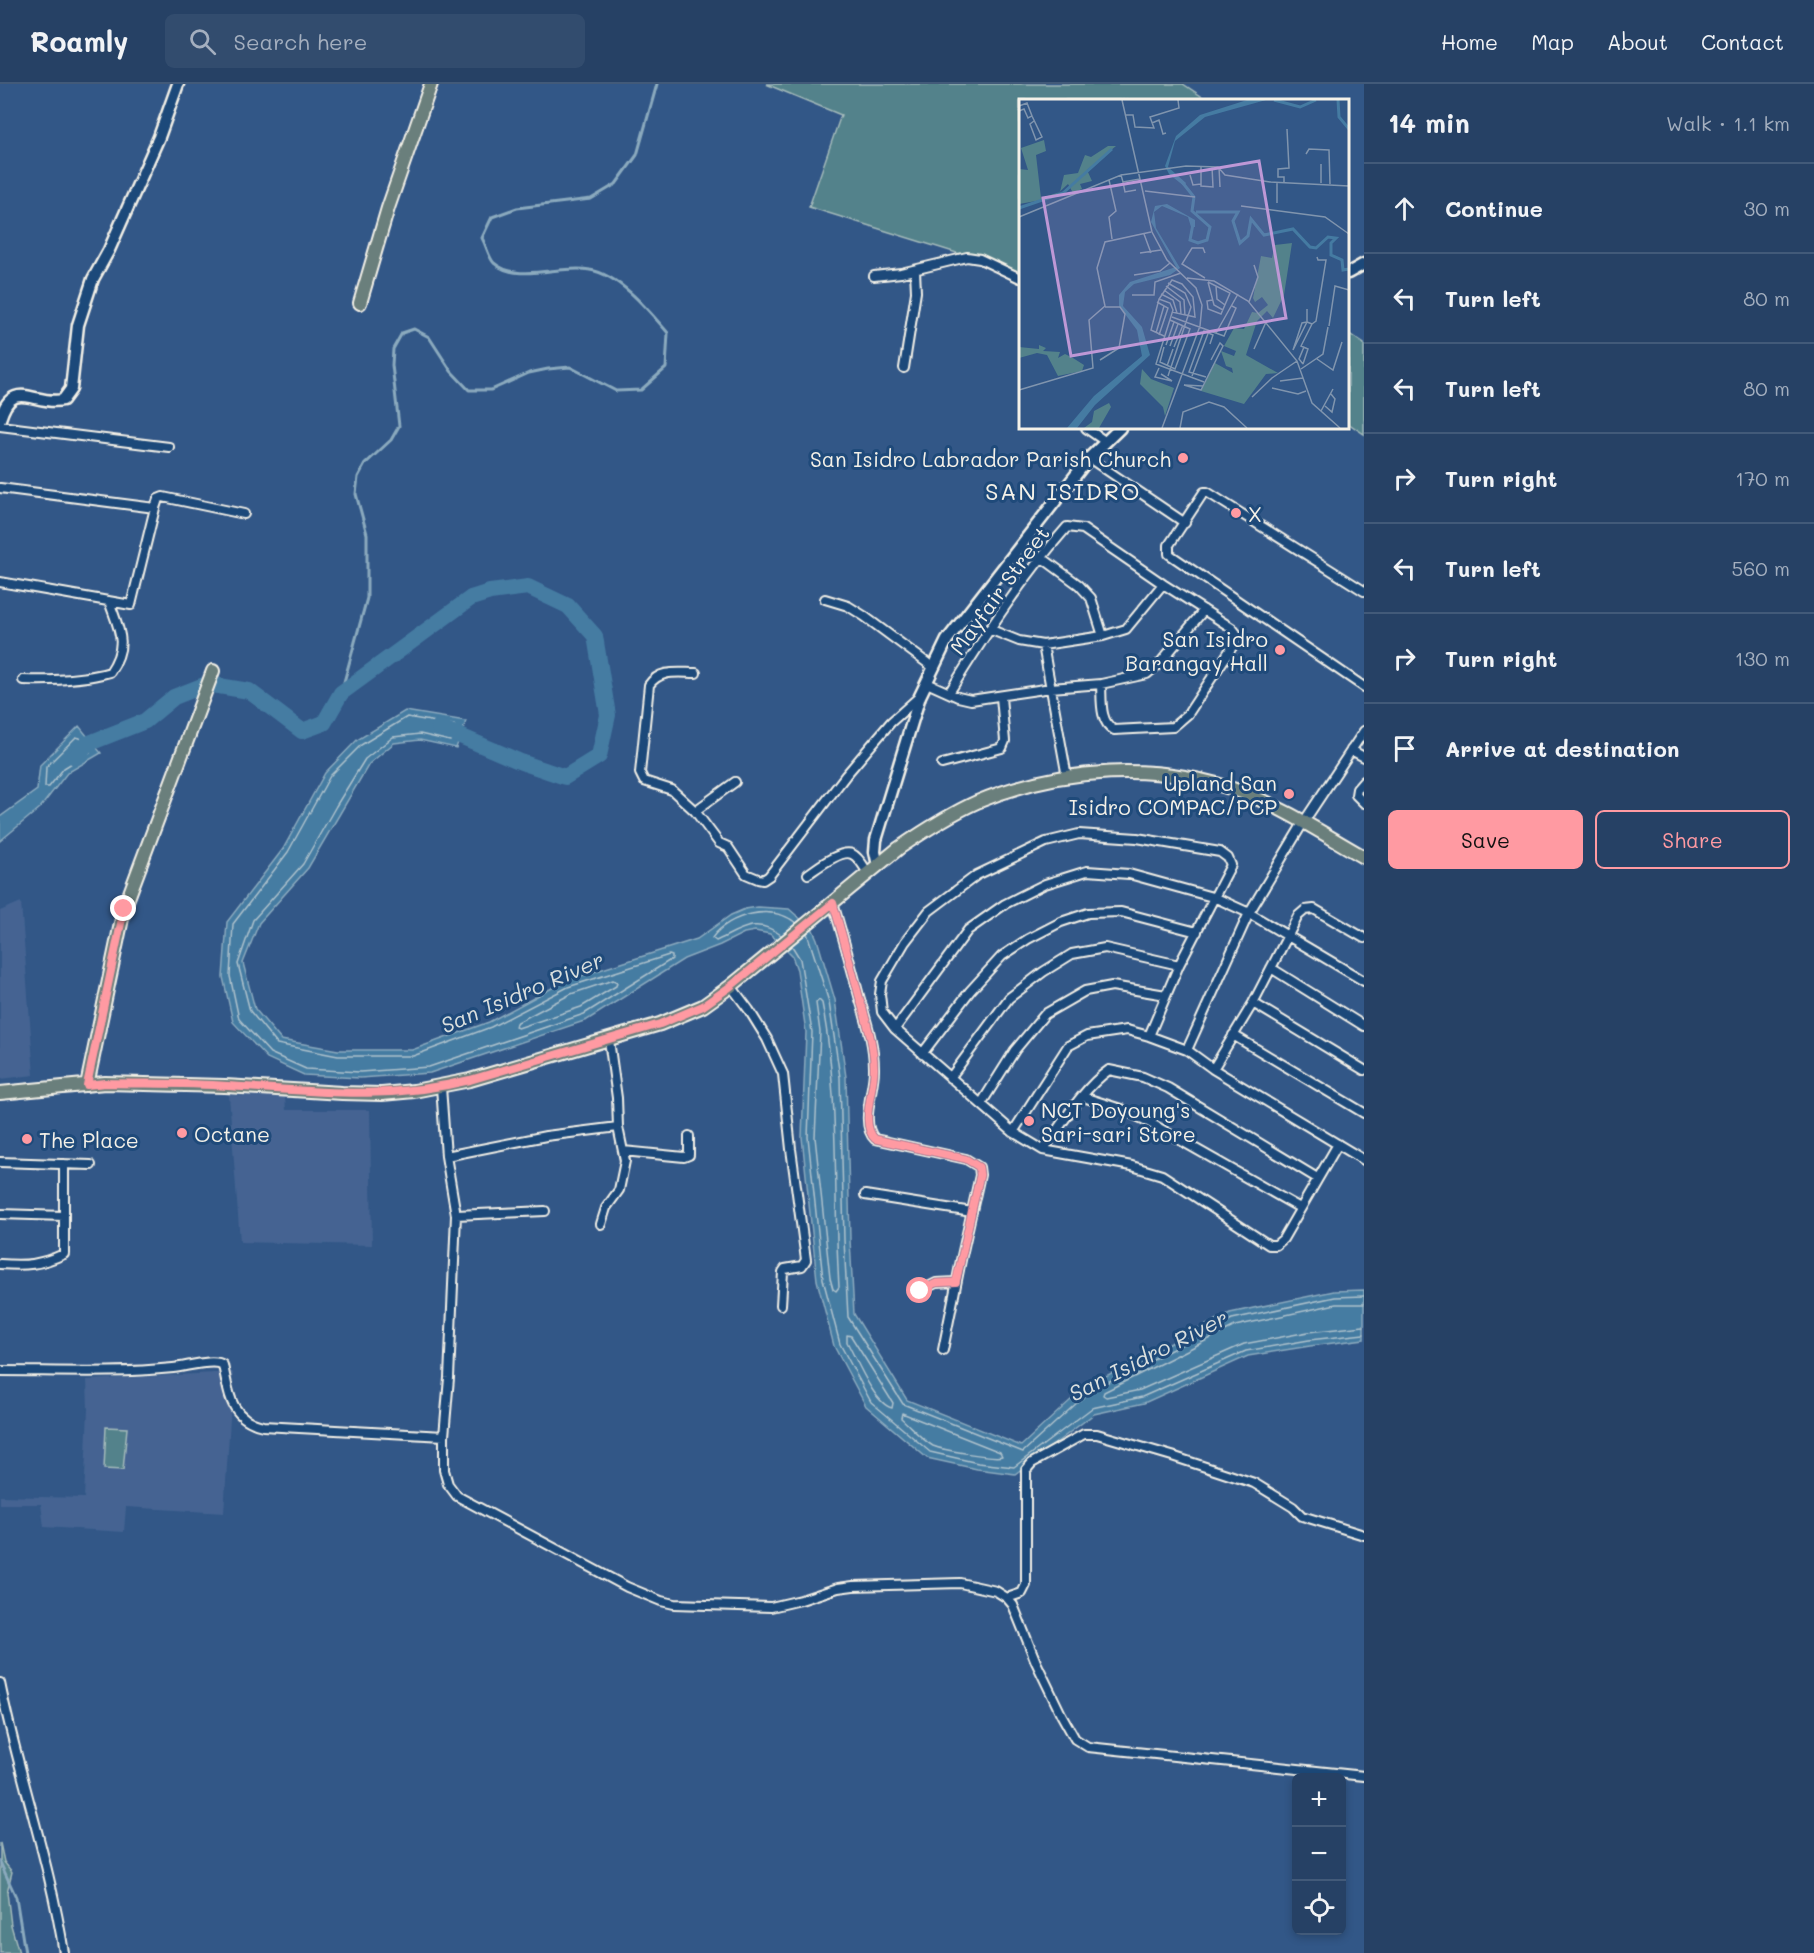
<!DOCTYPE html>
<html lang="en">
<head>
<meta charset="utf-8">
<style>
	body { margin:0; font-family:Mali,sans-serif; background:#324c6e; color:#f1f3f6 }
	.controls { position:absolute; right:18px; bottom:18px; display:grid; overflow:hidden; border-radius:9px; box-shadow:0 3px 9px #0003 }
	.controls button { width:54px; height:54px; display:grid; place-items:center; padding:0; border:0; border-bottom:2px solid #425a79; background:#264165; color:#f1f3f6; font:30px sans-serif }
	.stop { position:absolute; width:18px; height:18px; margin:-14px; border:4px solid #ff9aa2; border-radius:50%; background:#fff }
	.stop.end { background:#ff9aa2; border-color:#fff; box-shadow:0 2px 6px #0008 }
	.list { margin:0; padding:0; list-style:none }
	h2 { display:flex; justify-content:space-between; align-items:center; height:78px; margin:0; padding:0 24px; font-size:26px }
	h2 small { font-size:20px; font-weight:400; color:#a4afbf }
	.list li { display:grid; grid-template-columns:39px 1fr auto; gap:18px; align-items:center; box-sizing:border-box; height:90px; padding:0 24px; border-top:2px solid #425a79 }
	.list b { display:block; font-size:22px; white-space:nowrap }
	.list em { font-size:20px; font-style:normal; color:#a4afbf }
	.actions { display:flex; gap:12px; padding:18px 24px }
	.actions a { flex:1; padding:14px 0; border:2px solid #ff9aa2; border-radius:9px; text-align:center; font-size:21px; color:#ff9aa2 }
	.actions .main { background:#ff9aa2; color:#111 }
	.icon { flex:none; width:33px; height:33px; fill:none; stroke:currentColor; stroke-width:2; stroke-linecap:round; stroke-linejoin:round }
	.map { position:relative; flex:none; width:1364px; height:1869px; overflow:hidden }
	header { display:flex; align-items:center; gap:36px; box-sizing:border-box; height:84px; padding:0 30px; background:#264165; border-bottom:2px solid #425a79 }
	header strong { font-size:28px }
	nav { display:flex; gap:33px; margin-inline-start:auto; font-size:21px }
	.search { width:420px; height:54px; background:#324c6e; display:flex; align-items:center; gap:15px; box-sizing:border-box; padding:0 21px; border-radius:9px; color:#a4afbf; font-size:22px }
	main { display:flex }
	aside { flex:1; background:#264165 }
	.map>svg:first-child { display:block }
</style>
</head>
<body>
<header>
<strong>Roamly</strong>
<div class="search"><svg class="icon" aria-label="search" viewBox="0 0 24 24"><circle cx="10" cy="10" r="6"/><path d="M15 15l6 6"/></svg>Search here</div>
<nav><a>Home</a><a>Map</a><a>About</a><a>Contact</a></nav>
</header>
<main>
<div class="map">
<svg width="1364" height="1869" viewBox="0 0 1364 1869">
	<rect width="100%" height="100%" fill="#325787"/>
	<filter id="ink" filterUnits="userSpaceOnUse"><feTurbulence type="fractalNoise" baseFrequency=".0167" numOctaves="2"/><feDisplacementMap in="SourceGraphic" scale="12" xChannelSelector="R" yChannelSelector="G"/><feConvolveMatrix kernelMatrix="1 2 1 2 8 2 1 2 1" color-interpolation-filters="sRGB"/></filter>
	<g filter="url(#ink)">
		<path fill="#446492" d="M 21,818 L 34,991 L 0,995 L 0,827 Z
			M 229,1011 L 285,1013 L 286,1026 L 370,1026 L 372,1161 L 240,1158 Z
			M 233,1288 L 224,1429 L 126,1423 L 124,1448 L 44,1443 L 41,1420 L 0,1420 L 0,1412 L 84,1414 L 88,1325 L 87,1296 Z"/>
		<path fill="#53828b" stroke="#a4baba" stroke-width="1.5" d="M 766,0 L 1183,0 L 1207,16 L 1020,16 L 1020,194 L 976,175 L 809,123 L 841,31 Z
			M 1348,249 L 1364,260 L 1364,350 L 1348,339 Z
			M 106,1343 L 127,1344 L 123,1386 L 104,1385 Z
			M 0,1759 L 4,1778 L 12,1788 L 7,1808 L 11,1841 L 19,1869 L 0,1869 Z"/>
		<path fill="#457ba2" stroke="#8baabe" stroke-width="1.5" d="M 405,627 L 466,637 L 456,664 L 420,656 L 394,659 L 369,680 L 308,784 L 259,839 L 243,879 L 255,925 L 281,956 L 338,966 L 412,966 L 489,938 L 565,897 L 697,855 L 731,831 L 745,825 L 758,823 L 789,825 L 813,846 L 817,855 L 835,916 L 846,993 L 850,1156 L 854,1230 L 907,1316 L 1021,1362 L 1086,1302 L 1230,1229 L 1334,1207 L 1364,1206 L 1364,1255 L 1310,1262 L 1248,1272 L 1144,1319 L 1094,1330 L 1015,1390 L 977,1385 L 927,1374 L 866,1322 L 834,1262 L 817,1196 L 802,1053 L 806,948 L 797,886 L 792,872 L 770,850 L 755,847 L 744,849 L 720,861 L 684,875 L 587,936 L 430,989 L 360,994 L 304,991 L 267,974 L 233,938 L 223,893 L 227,838 L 283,765 L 325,689 L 357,656 Z
			M 79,642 L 101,669 L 67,689 L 40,724 L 0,757 L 0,733 L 37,706 L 40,681 Z"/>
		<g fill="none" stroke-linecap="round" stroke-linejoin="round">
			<path stroke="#aec2cc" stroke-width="1.5" d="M 407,633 L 454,641 L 457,645 L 450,657 L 420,650 L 393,653 L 365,675 L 336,722 L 303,780 L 253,836 L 238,880 L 250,927 L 277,960 L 338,972 L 413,972 L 491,943 L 568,903 L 669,871 L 672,872 L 672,875 L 584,930 L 429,983 L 360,988 L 306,985 L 270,969 L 239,935 L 230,892 L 233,840 L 288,768 L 330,692 L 361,661 Z
				M 76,653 L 80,654 L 90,665 L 90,668 L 64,684 L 49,703 L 45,703 L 46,683 Z
				M 807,849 L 829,918 L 840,993 L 844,1156 L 848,1233 L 903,1320 L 1023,1368 L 1090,1307 L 1232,1235 L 1335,1213 L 1364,1212
				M 781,851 C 756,832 740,846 716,857 L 712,854 C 729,830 772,819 796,839
				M 792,862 L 800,875 L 812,948 L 808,1053 L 823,1195 L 840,1260 L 871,1318 L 930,1368 L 978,1379 L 1014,1383 L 1092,1324 L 1142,1313 L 1246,1267 L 1309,1256 L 1364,1250
				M 613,896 L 617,898 L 616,902 L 581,923 L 518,944 L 515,943 L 516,939 L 571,910 Z
				M 819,916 L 822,919 C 840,1012 833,1109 839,1203 L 836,1207 L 833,1205 L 830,1194 L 815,1053 L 820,948 L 816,919 Z
				M 1364,1220 L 1336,1220 L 1235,1242 L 1104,1308 L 1103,1311 L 1106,1313 L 1140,1306 L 1244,1260 L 1308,1248 L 1364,1242
				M 847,1251 L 851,1252 L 893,1319 L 892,1324 C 874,1320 856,1274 847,1258 Z
				M 902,1329 L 1000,1368 L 1002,1372 C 995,1375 942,1366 933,1362 C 922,1356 911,1343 901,1334 Z"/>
			<path stroke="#8baabe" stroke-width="3" d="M 341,609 L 367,514 L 367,450 L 356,410 L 358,393 L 365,380 L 391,356 L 399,342 L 392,281 L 393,265 L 402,249 L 414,245 L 429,253 L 451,287 L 469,306 L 491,306 L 529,289 L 548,285 L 570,283 L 616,307 L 641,306 L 666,284 L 668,249 C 649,227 620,191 590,186 C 561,180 518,200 494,179 C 489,174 486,161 482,154 L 492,133 L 517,124 L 591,115 L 616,100 L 637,71 L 657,0
				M 0,1778 L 16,1813 L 25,1869"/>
			<path stroke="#457ba2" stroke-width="16" d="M 75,673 L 87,660 L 145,637 L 174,613 L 207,600 L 249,607 L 302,647 L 324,639 L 341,609 L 471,514 L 490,508 L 528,503 L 568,522 L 595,552 L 608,631 L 599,672 L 565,693 L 521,678 L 439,643"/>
			<g stroke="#f4f1e8" stroke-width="12">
				<path id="street" d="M 874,192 L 901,189 L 967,173 L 980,175 L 1020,194
					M 904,284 L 916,208 L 915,186
					M 0,342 L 169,363
					M 1086,344 L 1106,358
					M 1089,374 L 1185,439
					M 0,404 L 155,424 L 131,521 L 0,498
					M 155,424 L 158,415 L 163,413 L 244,430
					M 1041,473 L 1079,501 L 1091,514 L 1103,552
					M 1364,507 L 1207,408 L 1204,408 L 1169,461 L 1169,470 L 1364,603
					M 825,515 L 848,522 L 864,532 L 934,584
					M 989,545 L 1019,557 L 1043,561 L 1103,552 L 1126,545 L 1163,500
					M 1043,561 L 1067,693
					M 696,589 C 678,589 660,585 649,601 L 640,689 L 644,697 L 672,706 L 695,727 L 719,759 L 728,763 L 746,790 L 758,795 L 763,796 L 769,792 L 846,691 L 891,638 L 919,613
					M 23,596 C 53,597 82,596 110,588 C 129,560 119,546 109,517
					M 927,599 L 958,613 L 971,616 L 1051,604 L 1101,600 L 1147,590 L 1160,579 L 1204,526
					M 949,609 C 985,551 1022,494 1067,443 L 1083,445 L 1163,500 L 1232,544 L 1236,549 L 1236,557 L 1188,630 L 1173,643 L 1114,646 C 1099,638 1102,615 1101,600
					M 1351,666 L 1364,673
					M 942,680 L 1002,664 L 1005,657 L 1001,613
					M 1364,697 L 1357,705 L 1356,711 L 1364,719
					M 695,727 L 735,698
					M 808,790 C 817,784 841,765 852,770 C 859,773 864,783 868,789
					M 833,819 C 842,850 851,881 859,912 C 866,936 874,959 874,984 C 875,1004 859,1040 875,1055 L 966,1075 L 979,1083 L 980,1091 L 961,1176 L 943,1266
					M 1271,884 L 1364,942
					M 731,902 L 749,926 L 767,955 L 783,990 L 791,1065 L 806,1176 L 802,1182 L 785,1185 L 783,1188 L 781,1221
					M 1253,919 L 1364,986
					M 895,945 L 968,846 L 1005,820 L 1045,800 L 1087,787 L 1129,790 L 1216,814 L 1249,829 L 1364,897
					M 1233,951 L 1364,1029
					M 1149,952 L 1179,881 L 1231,781 L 1228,774 L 1220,768 L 1137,754 L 1079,750 L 1046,758 L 977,791 L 929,827 L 905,858 L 882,897 L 880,910 L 882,928 L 895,945 L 1013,1048 L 1043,1066 L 1132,1082 L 1162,1091 L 1269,1161 L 1276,1161 L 1283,1155 L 1338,1060
					M 1187,966 L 1249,829 L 1303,739 L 1364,647
					M 922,970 L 970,907 L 1002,872 L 1028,855 L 1061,838 L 1088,829 L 1121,828 L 1197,848
					M 1213,985 L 1253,919 L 1298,832 L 1305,826 L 1314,825 L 1364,854
					M 950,994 L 1009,914 L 1043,888 L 1072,870 L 1105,864 L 1179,881
					M 441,1003 L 446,1072 L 456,1131 L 449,1294 L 444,1352 L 444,1386 L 448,1400 L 457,1412 L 627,1503 L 661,1517 L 674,1520 L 771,1523 L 801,1516 L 838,1504 L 853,1502 L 960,1499 L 996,1507 L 1007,1514 L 1013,1521 L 1036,1578 L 1061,1630 L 1075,1655 L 1088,1663 L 1364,1692
					M 1083,1013 L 1121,1025 L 1143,1035 L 1300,1124
					M 981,1020 L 1015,966 L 1045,930 L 1085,907 L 1112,902 L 1166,911
					M 1013,1048 L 1068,962 L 1087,952 L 1127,946 L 1149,952 L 1187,966 L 1213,985 L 1364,1076
					M 1043,1066 C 1062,1040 1083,1004 1109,986 L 1143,993 L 1168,1004 L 1317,1094
					M 623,1067 L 684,1073 L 689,1071 L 689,1052
					M 446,1072 L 546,1052 L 618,1043
					M 0,1078 L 91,1081
					M 865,1111 L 972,1128
					M 0,1130 L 64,1132
					M 456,1131 L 545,1127
					M 601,1140 L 606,1124 L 619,1106 L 625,1077 L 618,1043 L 617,1014 L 609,956
					M 0,1180 C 26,1182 40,1181 64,1170 L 64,1080
					M 920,1207 L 936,1199 L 956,1198
					M 0,1287 C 57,1287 116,1290 173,1284 C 186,1283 214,1274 223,1281 C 229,1310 230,1335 263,1342 L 444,1352
					M 1007,1514 L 1022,1509 L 1026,1501 L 1026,1386 L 1032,1379 L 1084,1350 L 1097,1350 L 1172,1372 L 1254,1399 L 1293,1423 L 1302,1432 L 1364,1451
					M 0,1599 C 18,1689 50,1778 64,1869"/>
			</g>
			<g stroke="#f4f1e8" stroke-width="15">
				<path id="secondary" d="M 1348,189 L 1364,180
					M 0,335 C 13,293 34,322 63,316 L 71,305 L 78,241 L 93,195 L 109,166 L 159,53 L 178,0
					M 878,781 L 875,768 L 876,756 L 920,612 L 947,556 L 1089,374 L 1120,344"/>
			</g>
			<g stroke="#f4f1e8" stroke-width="16">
				<path id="primary" d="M 360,219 L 388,124 L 431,0
					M 87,1001 L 124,825 L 213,587
					M 0,1009 L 105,999 L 225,1002 L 342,1009 L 382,1010 L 414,1007 L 470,996 L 660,940 L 703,922 L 731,902 L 899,764 C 924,747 950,730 977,718 C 1060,683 1160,677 1244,709 C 1286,725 1325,751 1364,773"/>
			</g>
			<use href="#street" stroke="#1f4a7a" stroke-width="8"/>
			<use href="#secondary" stroke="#1f4a7a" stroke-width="10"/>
			<use href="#primary" stroke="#6b7f7c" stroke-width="12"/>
		</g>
	</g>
	<g fill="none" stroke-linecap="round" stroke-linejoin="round" filter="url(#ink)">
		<path stroke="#ff9aa2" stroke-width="8" d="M 124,825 L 87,1001 L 105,999 C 146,1000 187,999 228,1002 C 313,1007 386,1017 470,996 L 660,940 L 703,922 L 731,902 L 833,819 C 842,850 851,881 859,912 C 866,936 874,959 874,984 C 875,1004 859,1040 875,1055 L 966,1075 L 979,1083 L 980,1091 L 956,1198 L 936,1199 L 920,1207"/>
	</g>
	<g fill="#ff9aa2" stroke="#1f4a7a" stroke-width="2">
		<circle cx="1183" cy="374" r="6"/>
		<circle cx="1236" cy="429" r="6"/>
		<circle cx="1280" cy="566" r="6"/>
		<circle cx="1289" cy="710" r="6"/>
		<circle cx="1029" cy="1037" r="6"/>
		<circle cx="182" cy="1049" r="6"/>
		<circle cx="27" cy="1055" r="6"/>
	</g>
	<g text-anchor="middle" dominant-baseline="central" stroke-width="6" stroke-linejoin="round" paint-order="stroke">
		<g font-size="21" fill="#f4f1e8" stroke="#1f4a7a" text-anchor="start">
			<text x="1171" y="374" text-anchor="end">San Isidro Labrador Parish Church</text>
			<text x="1248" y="429">X</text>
			<text x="1268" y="554" text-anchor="end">San Isidro<tspan x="1268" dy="24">Barangay Hall</tspan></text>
			<text x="1277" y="698" text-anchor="end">Upland San<tspan x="1277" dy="24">Isidro COMPAC/PCP</tspan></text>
			<text x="1041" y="1025">NCT Doyoung's<tspan x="1041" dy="24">Sari-sari Store</tspan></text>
			<text x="194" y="1049">Octane</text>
			<text x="39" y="1055">The Place</text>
		</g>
		<g font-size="21" fill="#f4f1e8" stroke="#1f4a7a">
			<text transform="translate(999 506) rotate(-54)">Mayfair Street</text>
		</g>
		<g font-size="22" font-style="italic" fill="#dadfde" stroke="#1f4a7a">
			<text transform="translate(522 908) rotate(-23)">San Isidro River</text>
			<text transform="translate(1148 1271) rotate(-27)">San Isidro River</text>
		</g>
		<g font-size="24" letter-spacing="1.5" fill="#f4f1e8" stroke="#1f4a7a">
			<text x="1063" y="406">SAN ISIDRO</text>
		</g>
	</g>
	<g transform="translate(1019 15)">
		<rect width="330" height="330" fill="#325787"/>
		<path d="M 25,41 L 27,52 L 17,56 L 22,99 L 41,93 L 45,76 L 59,74 L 66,56 L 72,58 L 89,47 L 97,47 L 68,71 L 73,82 L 61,85 L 63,90 L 54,94 L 49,85 L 34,99 L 0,105 L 0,70 L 9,71 L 2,49 ZM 273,144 L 265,196 L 254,219 L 248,212 L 238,222 L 227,256 L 259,274 L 247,275 L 225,305 L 182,292 L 196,264 L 214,274 L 213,269 L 207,267 L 202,252 L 215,257 L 217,252 L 205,247 L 215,229 L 225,230 L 233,213 L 239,214 L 249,206 L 243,198 L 236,203 L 234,199 L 242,157 L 253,159 L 256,146 ZM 20,246 L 27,249 L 24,252 L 41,253 L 39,259 L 46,255 L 54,259 L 65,266 L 63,272 L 39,277 L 28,256 L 18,254 L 0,259 L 0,248 L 20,250 ZM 123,270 L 132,280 L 155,289 L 146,317 L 144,308 L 121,285 ZM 90,304 L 92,308 L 80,329 L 65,329 L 73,323 L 75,312 Z" fill="#53828b"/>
		<path d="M 228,1 L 247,1 L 186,18 L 156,42 L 149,68 L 167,84 L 165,87 L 150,75 L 146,67 L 157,37 L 181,16 ZM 148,105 L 176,121 L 176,128 L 172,128 L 169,118 L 143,107 L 135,113 L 137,129 L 161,169 L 151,176 L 115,185 L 106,193 L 104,207 L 123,228 L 131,256 L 76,306 L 58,329 L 48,329 L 75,297 L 123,257 L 118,231 L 100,207 L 100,196 L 111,183 L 157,168 L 132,123 L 136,107 Z" fill="#457ba2"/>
		<path fill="none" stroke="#457ba2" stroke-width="3" d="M 255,1 L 281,8 L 297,1M 319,1 L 320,18 L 330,30M 163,83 L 175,98 L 173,112 L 191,128 L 188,141 L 179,144 L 171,141 L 174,125M 0,109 L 44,94 L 93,50M 177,113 L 219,113 L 214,122 L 221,144 L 229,137 L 232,120 L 245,136 L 274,130 L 291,148 L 297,149 L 309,138 L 317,139 L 312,144 L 312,156 L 323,161 L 324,171 L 330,170"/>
		<path fill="none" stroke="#8095ae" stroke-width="1.5" d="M 103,1 L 133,133 L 148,161 L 177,189 L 183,206 L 181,227 L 143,329M 0,7 L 8,4 L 13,17 L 9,19 L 5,10 L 0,12M 107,16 L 114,16 L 116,28 L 135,29 L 131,18 L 160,9 L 159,1M 13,17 L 23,38 L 17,41 L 11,25 L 15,22M 133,24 L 140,21 L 144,35 L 147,34M 287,55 L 290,50 L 310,51 L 311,85M 302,65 L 302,84M 182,68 L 182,87 L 194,88 L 193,68M 200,68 L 201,88M 102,76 L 167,67 L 199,68 L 206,76 L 251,83 L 330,87M 171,76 L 174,86 L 182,85M 90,81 L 97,112 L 90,118 L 93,140M 104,83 L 106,93 L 117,91M 265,84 L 265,78 L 259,78 L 259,70 L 270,69 L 268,30M 126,92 L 176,98M 258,104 L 258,84M 222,107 L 306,118 L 330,135M 0,118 L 102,76 L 104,83 L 121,80M 125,135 L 132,154M 121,154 L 142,151M 186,154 L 184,149 L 173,149 L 163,165 L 186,179M 115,176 L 141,172 L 151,164M 168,179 L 195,182 L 229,202 L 278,262 L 293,304 L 321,329M 189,183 L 211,194 L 202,215 L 189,210 L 188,202 L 193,201M 189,183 L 195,206 L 204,211M 149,184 L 166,194 L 172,208 L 149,277M 147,187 L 165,201 L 166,217M 197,187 L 198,200 L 206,206M 145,191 L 161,203 L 162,215M 142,195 L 154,201 L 158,214M 113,196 L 135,196 L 136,183 L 162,174M 140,200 L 151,204 L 154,211 L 137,265 L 185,283M 138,203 L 149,209 L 140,236M 230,203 L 239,178 L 235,166M 153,218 L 205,237 L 217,209 L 213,207M 293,225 L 297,222 L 307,161 L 299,161 L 298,158M 310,227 L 316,187 L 330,191M 137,234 L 145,207M 197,234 L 219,195M 145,237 L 132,231 L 140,200 L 153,181 L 163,185 L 174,198 L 176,218 L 153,213M 147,246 L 155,223M 151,247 L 159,225M 145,248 L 141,263 L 156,270 L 171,230 L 151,221M 155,248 L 164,226M 235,250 L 247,223M 274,251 L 288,223 L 293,225 L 282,247 L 289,250 L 284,265M 274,251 L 283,224 L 288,223 L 288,210M 298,260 L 314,271 L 323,243M 81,261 L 100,249 L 106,215 L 101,208 L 86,208M 284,265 L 280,260 L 285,248M 148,267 L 154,250M 140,269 L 136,278 L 153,282 L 142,275M 282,270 L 304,255 L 309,228M 173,277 L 190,232M 187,278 L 170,273 L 185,232 L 194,236 L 191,245M 261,282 L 284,279M 184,287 L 165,286 L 182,291 L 204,247 L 201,244 L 192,261M 253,289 L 279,295 L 287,292M 0,291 L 74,269 L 70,221 L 86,207 L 78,169 L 86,143 L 132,133M 233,298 L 253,279 L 278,262M 306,307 L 313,313 L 316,300 L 312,295M 302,312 L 314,290M 161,329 L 164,313 L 190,303 L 205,308 L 228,329"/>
		<path fill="#be98d6" fill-opacity="0.15" stroke="#be98d6" stroke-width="3" d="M 240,62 L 267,219 L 52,257 L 24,99 Z"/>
		<rect width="330" height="330" fill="none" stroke="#f4f1e8" stroke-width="3"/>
	</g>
</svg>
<div class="controls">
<button>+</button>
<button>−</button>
<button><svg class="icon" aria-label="locate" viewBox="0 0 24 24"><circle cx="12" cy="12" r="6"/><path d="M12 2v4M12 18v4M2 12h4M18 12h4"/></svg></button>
</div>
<div class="stop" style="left:920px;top:1207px"></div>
<div class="stop end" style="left:124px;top:825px"></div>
</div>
<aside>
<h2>14 min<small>Walk · 1.1 km</small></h2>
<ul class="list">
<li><svg class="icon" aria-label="ahead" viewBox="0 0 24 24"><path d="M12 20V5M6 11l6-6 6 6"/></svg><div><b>Continue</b></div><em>30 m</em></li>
<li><svg class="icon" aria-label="left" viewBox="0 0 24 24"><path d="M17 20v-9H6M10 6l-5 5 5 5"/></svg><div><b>Turn left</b></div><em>80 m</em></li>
<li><svg class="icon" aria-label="left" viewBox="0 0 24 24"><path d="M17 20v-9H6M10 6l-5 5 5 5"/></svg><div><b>Turn left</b></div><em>80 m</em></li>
<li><svg class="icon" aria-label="right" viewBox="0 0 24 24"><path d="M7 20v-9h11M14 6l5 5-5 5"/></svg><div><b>Turn right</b></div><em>170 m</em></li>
<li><svg class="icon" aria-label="left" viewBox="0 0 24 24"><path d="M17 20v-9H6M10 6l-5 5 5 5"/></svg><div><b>Turn left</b></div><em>560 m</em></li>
<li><svg class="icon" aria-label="right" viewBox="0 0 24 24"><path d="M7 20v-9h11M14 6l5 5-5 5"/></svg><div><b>Turn right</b></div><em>130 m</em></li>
<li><svg class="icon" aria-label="arrive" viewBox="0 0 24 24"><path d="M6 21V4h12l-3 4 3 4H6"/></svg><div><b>Arrive at destination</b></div></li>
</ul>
<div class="actions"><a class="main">Save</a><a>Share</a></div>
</aside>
</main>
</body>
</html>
